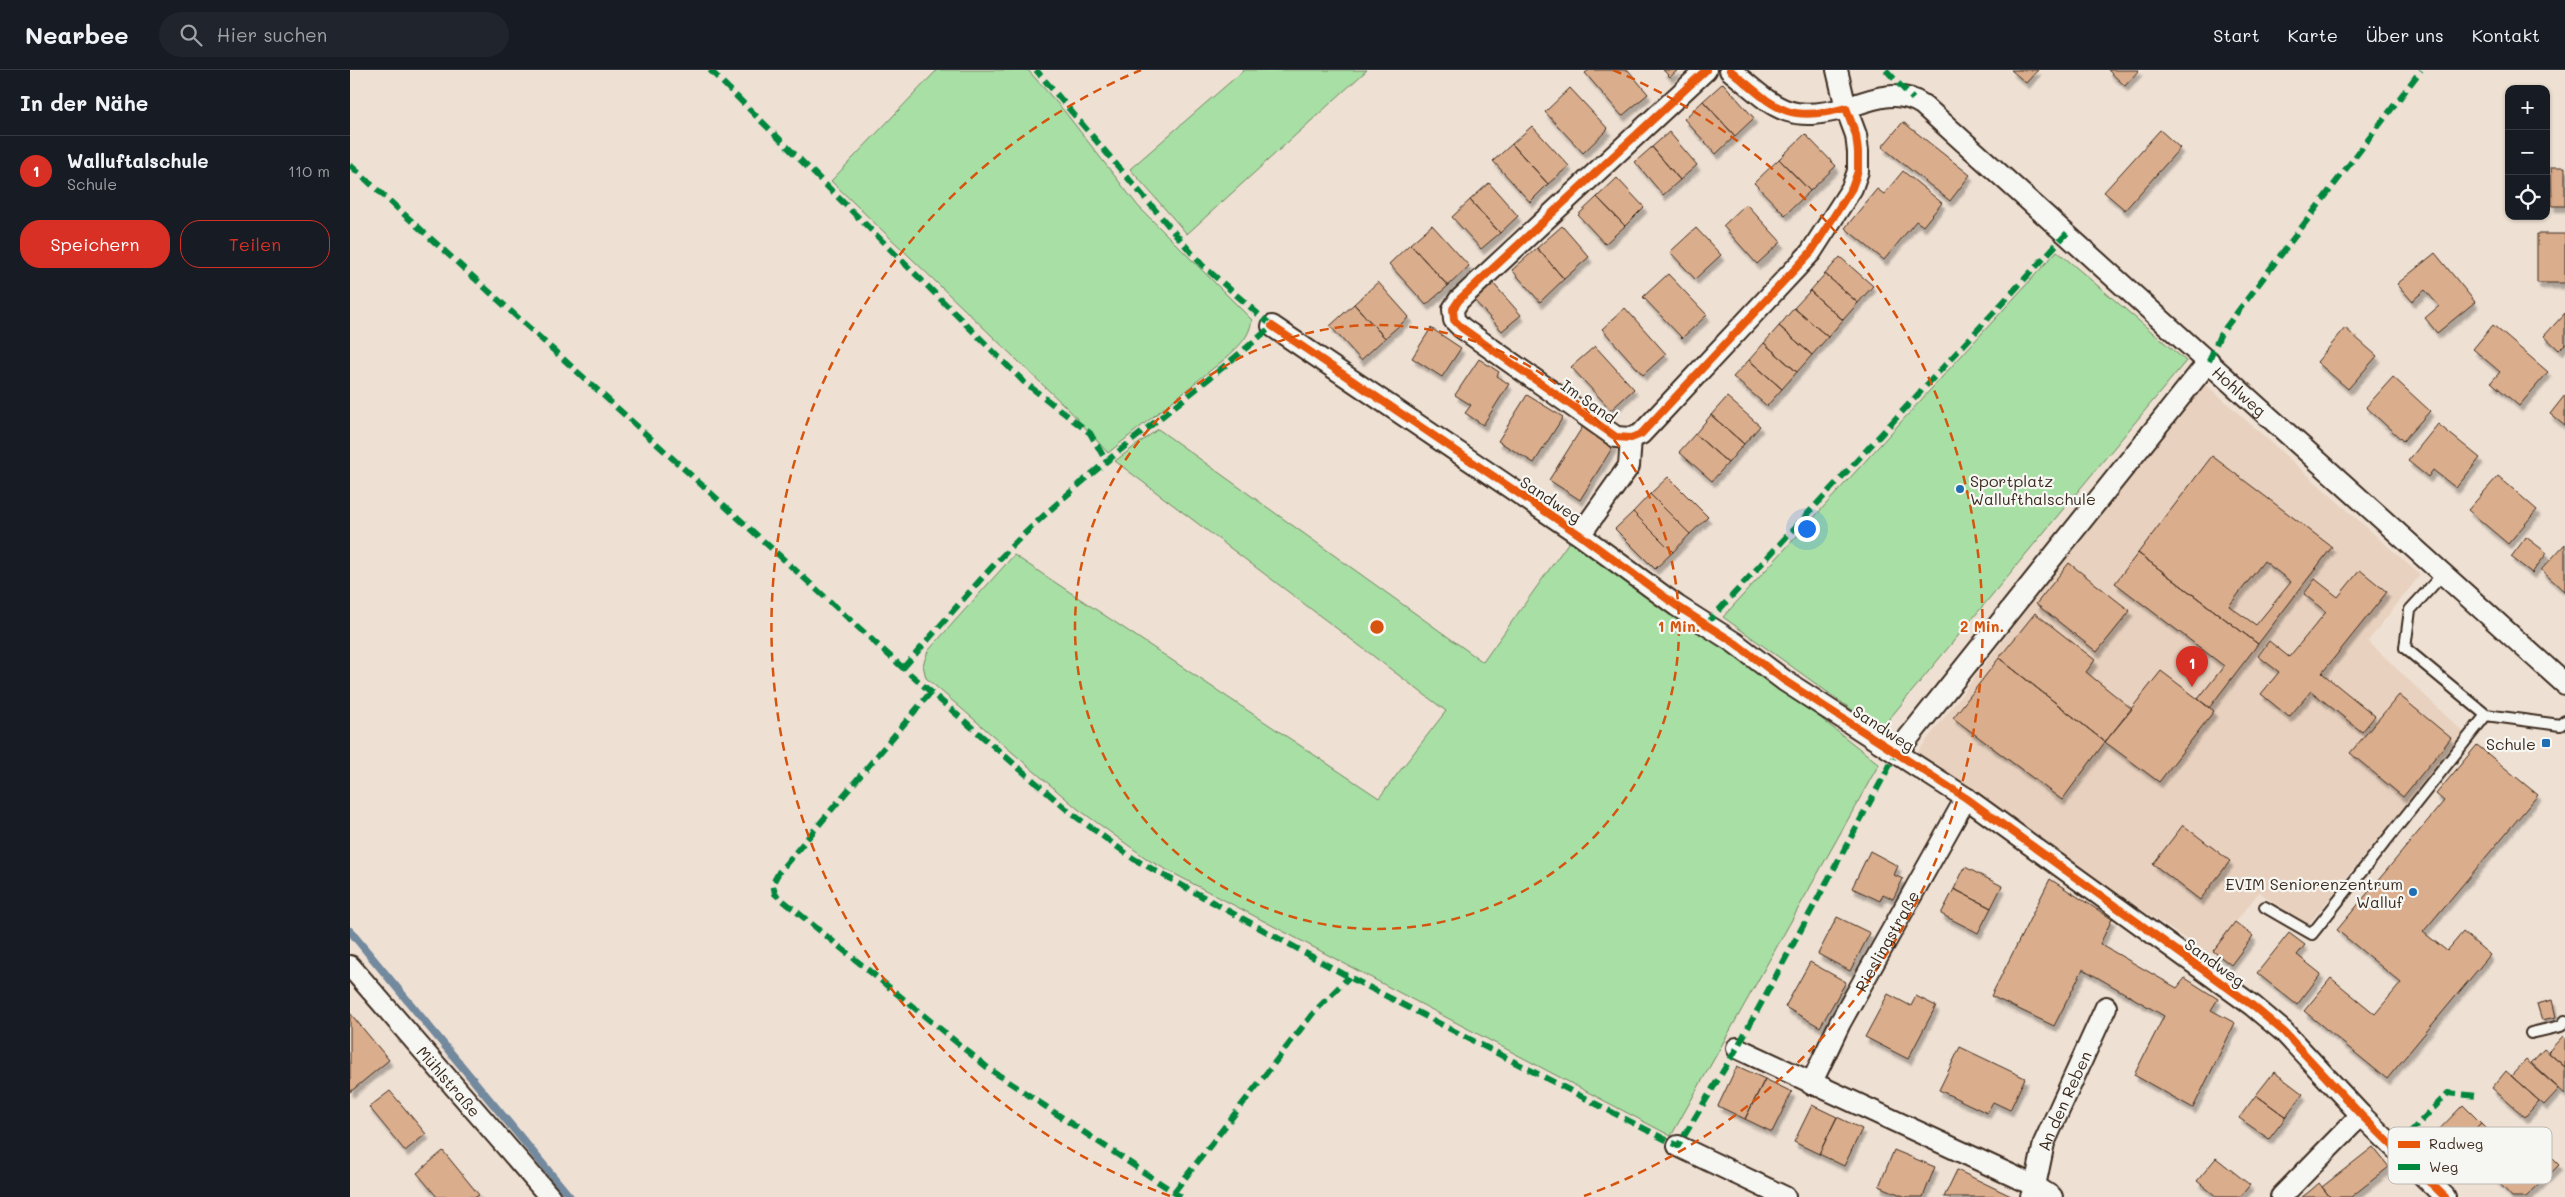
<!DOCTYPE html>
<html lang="de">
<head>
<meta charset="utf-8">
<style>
	body { margin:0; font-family:Mali,sans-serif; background:#20242c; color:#f1f3f6 }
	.controls { position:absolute; right:15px; top:15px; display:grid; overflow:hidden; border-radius:10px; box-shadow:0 1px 4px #0004 }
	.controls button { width:45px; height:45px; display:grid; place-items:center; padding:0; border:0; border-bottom:1px solid #363941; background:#171b24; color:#f1f3f6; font:25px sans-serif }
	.you { position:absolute; left:1456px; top:458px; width:18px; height:18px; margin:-12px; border:4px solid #fff; border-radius:50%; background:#1a73e8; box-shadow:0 0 0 8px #1a73e833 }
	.badge { display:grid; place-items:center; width:32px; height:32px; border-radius:50%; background:#d93025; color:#fff; font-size:16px; font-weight:700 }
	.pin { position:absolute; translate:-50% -41px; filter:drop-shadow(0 1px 2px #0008) }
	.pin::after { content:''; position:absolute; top:26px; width:18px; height:15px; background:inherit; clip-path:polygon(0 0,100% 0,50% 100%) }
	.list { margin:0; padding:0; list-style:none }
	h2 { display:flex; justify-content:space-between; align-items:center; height:65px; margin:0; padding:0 20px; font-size:21px }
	h2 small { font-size:16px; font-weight:400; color:#9ea1a6 }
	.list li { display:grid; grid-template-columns:32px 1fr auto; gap:15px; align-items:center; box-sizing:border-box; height:70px; padding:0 20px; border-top:1px solid #363941 }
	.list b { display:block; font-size:19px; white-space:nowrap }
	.list p { margin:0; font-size:16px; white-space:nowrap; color:#9ea1a6 }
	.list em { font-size:16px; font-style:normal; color:#9ea1a6 }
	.actions { display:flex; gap:10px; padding:15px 20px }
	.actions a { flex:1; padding:11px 0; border:1px solid #d93025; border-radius:20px; text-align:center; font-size:18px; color:#d93025 }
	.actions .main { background:#d93025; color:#fff }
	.icon { flex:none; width:28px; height:28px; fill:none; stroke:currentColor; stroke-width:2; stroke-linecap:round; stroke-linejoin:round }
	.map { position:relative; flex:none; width:2215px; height:1127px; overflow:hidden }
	header { display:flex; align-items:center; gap:30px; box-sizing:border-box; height:70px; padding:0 25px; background:#171b24; border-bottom:1px solid #363941 }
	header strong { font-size:24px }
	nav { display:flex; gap:28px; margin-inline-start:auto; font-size:18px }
	.search { width:350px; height:45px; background:#20242c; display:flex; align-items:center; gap:12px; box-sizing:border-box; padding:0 18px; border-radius:28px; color:#9ea1a6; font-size:19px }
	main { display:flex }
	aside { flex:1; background:#171b24 }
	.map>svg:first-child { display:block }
</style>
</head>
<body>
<header>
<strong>Nearbee</strong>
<div class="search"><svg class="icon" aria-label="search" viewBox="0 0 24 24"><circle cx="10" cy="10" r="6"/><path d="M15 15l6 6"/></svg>Hier suchen</div>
<nav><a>Start</a><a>Karte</a><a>Über uns</a><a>Kontakt</a></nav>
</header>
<main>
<aside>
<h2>In der Nähe<small></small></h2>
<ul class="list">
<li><span class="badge">1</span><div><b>Walluftalschule</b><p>Schule</p></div><em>110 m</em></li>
</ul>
<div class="actions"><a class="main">Speichern</a><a>Teilen</a></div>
</aside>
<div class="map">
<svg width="2215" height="1127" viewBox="0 0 2215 1127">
	<defs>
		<filter id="shadow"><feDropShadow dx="3" dy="5.5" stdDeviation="1" flood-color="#0004"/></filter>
	</defs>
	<rect width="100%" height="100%" fill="#eee0d3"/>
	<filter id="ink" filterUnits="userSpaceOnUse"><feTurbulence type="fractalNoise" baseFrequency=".02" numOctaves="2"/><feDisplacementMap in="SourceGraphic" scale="10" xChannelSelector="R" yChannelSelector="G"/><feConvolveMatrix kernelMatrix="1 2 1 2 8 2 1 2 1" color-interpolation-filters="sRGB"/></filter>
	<g filter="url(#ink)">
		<path fill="#e8d1be" d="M 1852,311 L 2070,505 L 2018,571 L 2114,663 L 1957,856 L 1909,822 L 1860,885 L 1563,688 Z"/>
		<path fill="#a7dfa4" stroke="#718461" d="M 587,0 L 678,0 L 715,42 L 788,136 L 902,250 C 899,268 889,276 876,288 L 758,383 L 720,341 L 481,111 Z
			M 894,0 L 1017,0 L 837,164 L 780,99 Z
			M 1707,181 L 1836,291 L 1530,660 L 1373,547 Z
			M 808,359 L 1133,592 L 1221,469 L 1404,596 L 1529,694 L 1321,1066 L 800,791 L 728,739 L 576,608 L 573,595 L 578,581 L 664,485 L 1029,728 L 1096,641 L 765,391 Z"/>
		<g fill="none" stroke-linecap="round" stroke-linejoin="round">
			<path stroke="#73899e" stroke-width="8" d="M 0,861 L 220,1127"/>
		</g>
		<path fill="#daad8c" stroke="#3b2a1e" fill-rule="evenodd" filter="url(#shadow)" d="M 1239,0 L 1278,0 L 1298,24 L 1272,46 L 1235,3 Z
			M 1313,0 L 1328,0 L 1320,7 Z
			M 1661,0 L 1688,0 L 1676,13 Z
			M 1758,0 L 1789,0 L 1775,16 Z
			M 1373,13 L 1404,48 L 1385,66 L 1353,31 Z
			M 1220,18 L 1258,59 L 1233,83 L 1195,42 Z
			M 1353,31 L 1385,66 L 1366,84 L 1334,49 Z
			M 1553,52 L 1620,105 L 1600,131 L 1532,77 Z
			M 1182,56 L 1219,96 L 1198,114 L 1162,74 Z
			M 1810,60 L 1830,78 L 1775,140 L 1754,122 Z
			M 1319,62 L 1347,95 L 1330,110 L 1302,77 Z
			M 1455,64 L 1486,96 L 1460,121 L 1429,89 Z
			M 1162,74 L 1198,114 L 1180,132 L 1143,91 Z
			M 1302,77 L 1330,110 L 1313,125 L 1285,92 Z
			M 1429,89 L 1460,121 L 1435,145 L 1404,113 Z
			M 2201,97 L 2215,97 L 2215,136 L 2202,136 Z
			M 1553,101 L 1592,133 L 1573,156 L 1566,151 L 1534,190 L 1495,158 L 1527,119 L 1534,124 Z
			M 1267,108 L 1294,137 L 1275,156 L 1247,127 Z
			M 1139,113 L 1168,146 L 1150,163 L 1120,130 Z
			M 1247,127 L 1275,156 L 1255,174 L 1228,145 Z
			M 1120,130 L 1150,163 L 1131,179 L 1102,147 Z
			M 1396,134 L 1431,172 L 1407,194 L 1373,156 Z
			M 1082,155 L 1119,196 L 1098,216 L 1060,174 Z
			M 1212,156 L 1239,187 L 1214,209 L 1187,178 Z
			M 1346,158 L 1371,185 L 1345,209 L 1320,182 Z
			M 2187,164 L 2215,164 L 2215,213 L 2187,213 Z
			M 1060,174 L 1098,216 L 1076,235 L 1039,194 Z
			M 1187,178 L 1214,209 L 1190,232 L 1162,200 Z
			M 2085,183 L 2125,232 L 2087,263 L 2075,248 L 2089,236 L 2075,220 L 2062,231 L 2047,214 Z
			M 1490,187 L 1523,216 L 1508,233 L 1475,204 Z
			M 1318,204 L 1357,245 L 1332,268 L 1293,227 Z
			M 1475,204 L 1508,233 L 1493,250 L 1460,221 Z
			M 1028,212 L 1059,247 L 1035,268 L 1004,234 Z
			M 1142,212 L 1171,245 L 1152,261 L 1123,229 Z
			M 1460,221 L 1493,250 L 1478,267 L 1444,238 Z
			M 1004,234 L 1035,268 L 1011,290 L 980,256 Z
			M 1275,238 L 1316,284 L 1293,305 L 1252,259 Z
			M 1444,238 L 1478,267 L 1462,285 L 1429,256 Z
			M 2215,243 L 2215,274 L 2209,280 L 2194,266 Z
			M 2143,255 L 2198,302 L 2169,336 L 2141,312 L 2150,302 L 2123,279 Z
			M 1429,256 L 1462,285 L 1447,302 L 1414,273 Z
			M 1081,258 L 1111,278 L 1092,307 L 1062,288 Z
			M 1995,258 L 2027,286 L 1998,319 L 1967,292 Z
			M 1414,273 L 1447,302 L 1432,319 L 1399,290 Z
			M 1245,276 L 1284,319 L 1261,340 L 1221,297 Z
			M 1129,289 L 1149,302 L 1147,306 L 1159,314 L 1133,355 L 1115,343 L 1121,335 L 1105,325 Z
			M 1399,290 L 1432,319 L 1417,336 L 1383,307 Z
			M 2043,307 L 2080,341 L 2053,371 L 2016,337 Z
			M 1177,325 L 1213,347 L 1184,393 L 1148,371 Z
			M 2215,325 L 2215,356 L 2200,344 Z
			M 1377,327 L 1410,356 L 1394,374 L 1361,345 Z
			M 1361,345 L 1394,374 L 1378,393 L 1345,364 Z
			M 2088,354 L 2130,388 L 2106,418 L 2083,400 L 2078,407 L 2058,391 Z
			M 1233,356 L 1264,375 L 1230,430 L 1199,410 Z
			M 1345,364 L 1378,393 L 1362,411 L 1329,382 Z
			M 1862,386 L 1982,477 L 1908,574 L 1788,483 ZM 1914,491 L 1941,512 L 1906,555 L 1879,536 Z
			M 2148,406 L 2187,440 L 2158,474 L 2118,440 Z
			M 1318,407 L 1358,447 L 1340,464 L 1300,424 Z
			M 1300,424 L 1340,464 L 1323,482 L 1283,442 Z
			M 1283,442 L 1323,482 L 1305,499 L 1265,459 Z
			M 2176,467 L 2197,483 L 2182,503 L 2161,487 Z
			M 2215,474 L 2215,522 L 2191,500 Z
			M 1788,483 L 1908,574 L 1859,638 L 1848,629 L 1874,596 L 1765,513 Z
			M 1719,493 L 1780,541 L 1747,582 L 1686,534 Z
			M 2010,500 L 2037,522 L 1972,603 L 2025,646 L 2012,662 L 1961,621 L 1939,647 L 1911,624 L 1929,602 L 1908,586 L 1919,571 L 1939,587 L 1976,542 L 1954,524 L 1965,509 L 1988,527 Z
			M 1685,543 L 1745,590 L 1736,602 L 1782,639 L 1755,672 L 1649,588 Z
			M 1649,588 L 1755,672 L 1712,730 L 1603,648 Z
			M 1811,601 L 1864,641 L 1809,712 L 1755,672 Z
			M 2049,625 L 2101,668 L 2053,727 L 2000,683 Z
			M 2127,675 L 2188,725 L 2073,862 L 2097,881 L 2113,862 L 2140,885 L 2037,1009 L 1954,941 L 1981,908 L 2025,944 L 2051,913 L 1987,860 L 2094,731 L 2086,724 Z
			M 1833,755 L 1880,791 L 1850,830 L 1803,794 Z
			M 1520,781 L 1548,796 L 1544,805 L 1553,809 L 1543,829 L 1533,824 L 1530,831 L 1502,818 Z
			M 1615,797 L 1652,816 L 1641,838 L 1604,819 Z
			M 1700,809 L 1762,849 L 1750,874 L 1827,918 L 1835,908 L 1868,929 L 1861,940 L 1885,953 L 1843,1038 L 1784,1005 L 1814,946 L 1733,899 L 1704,956 L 1641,926 Z
			M 1604,819 L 1641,838 L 1628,863 L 1591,844 Z
			M 1487,847 L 1520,863 L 1500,901 L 1468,884 Z
			M 1885,852 L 1903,866 L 1881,895 L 1863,881 Z
			M 1939,863 L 1955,875 L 1947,885 L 1971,904 L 1947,935 L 1907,903 Z
			M 1460,892 L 1496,912 L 1470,957 L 1435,937 Z
			M 1538,924 L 1561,936 L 1566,926 L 1586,936 L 1558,989 L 1515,967 Z
			M 2202,930 L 2206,947 L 2192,950 L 2187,934 Z
			M 0,943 L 39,990 L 0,1022 Z
			M 2213,966 L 2215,968 L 2215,997 L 2198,982 Z
			M 1610,977 L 1675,1008 L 1660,1040 L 1643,1032 L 1637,1043 L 1589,1020 Z
			M 2194,979 L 2215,997 L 2215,1024 L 2181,993 Z
			M 2176,990 L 2209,1019 L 2194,1035 L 2161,1006 Z
			M 1387,996 L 1415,1009 L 1395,1049 L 1368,1036 Z
			M 2156,1001 L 2189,1031 L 2175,1047 L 2142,1018 Z
			M 1924,1002 L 1953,1024 L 1936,1047 L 1906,1025 Z
			M 1415,1009 L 1442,1022 L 1422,1062 L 1395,1049 Z
			M 40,1021 L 76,1064 L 55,1081 L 19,1037 Z
			M 1906,1025 L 1936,1047 L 1919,1069 L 1889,1048 Z
			M 1462,1035 L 1487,1047 L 1469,1084 L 1444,1072 Z
			M 2113,1035 L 2131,1053 L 2095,1088 L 2078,1071 Z
			M 1487,1047 L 1512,1059 L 1494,1096 L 1469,1084 Z
			M 2131,1053 L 2148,1070 L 2113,1106 L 2095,1088 Z
			M 2180,1066 L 2209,1095 L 2176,1127 L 2162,1127 L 2141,1104 Z
			M 2023,1077 L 2039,1097 L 2001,1127 L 1980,1127 L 1972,1117 Z
			M 1544,1080 L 1585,1097 L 1573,1127 L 1556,1127 L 1529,1116 Z
			M 93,1081 L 129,1125 L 126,1127 L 87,1127 L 67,1103 Z
			M 1866,1088 L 1900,1115 L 1890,1127 L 1867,1127 L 1847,1111 Z
			M 1607,1100 L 1663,1127 L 1594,1127 Z
			M 1969,1113 L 1980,1127 L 1952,1127 L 1960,1121 Z"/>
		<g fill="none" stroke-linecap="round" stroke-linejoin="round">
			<g stroke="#3b2a1e" stroke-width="14">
				<path id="service" d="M 2093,504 L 2060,540 L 2055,578 L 2136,645 L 2210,655 L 2215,651
					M 1915,837 L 1962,864 L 2136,645
					M 2181,963 L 2211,956 L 2215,951"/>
			</g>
			<g stroke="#3b2a1e" stroke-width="24">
				<g id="minor">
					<path d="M 1356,0 L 1109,230 L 1103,239 L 1104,250 L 1112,258 L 1266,367 L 1281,368 L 1291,364 L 1461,182 L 1502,118 L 1508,101 L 1508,82 L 1506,65 L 1496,38 C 1435,54 1425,37 1380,0"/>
					<path id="s1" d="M 1487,0 L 1496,38 C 1522,29 1547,18 1573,35 L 2215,614"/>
					<path d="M 922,256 L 1230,465 L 1327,536 L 1385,573 L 1435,611 L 1616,728 L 1903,936 L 1934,962 L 2011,1045 L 2095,1127"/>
					<path d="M 1235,458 L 1279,396 L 1281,368"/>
					<path d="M 1547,682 L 1859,291"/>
					<path id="s2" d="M 0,896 L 200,1127"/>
					<path d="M 1387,978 L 1685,1116 L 1702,1127"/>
					<path id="s3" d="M 1461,1014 L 1490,953 L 1616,728"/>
					<path d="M 1328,1076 L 1435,1127"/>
					<path id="s4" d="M 1681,1127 L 1685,1116 L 1694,1073 L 1756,937"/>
					<path d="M 1931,1127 L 2011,1045"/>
				</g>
			</g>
			<use href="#service" stroke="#f6f6f2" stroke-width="10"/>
			<use href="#minor" stroke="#f6f6f2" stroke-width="20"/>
			<path stroke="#00873e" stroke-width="6" stroke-dasharray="12 6" stroke-linecap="butt" d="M 360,0 L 674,312 L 740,363 L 756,391
				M 1536,0 L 1563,29
				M 0,95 L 553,598 L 721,743 L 784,789 L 999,907 L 1328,1076 L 1387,978 L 1547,682
				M 1859,291 L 1870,265 L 2071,0
				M 1356,554 L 1717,163
				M 553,598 C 591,556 627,511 667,471 C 747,393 838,329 922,256 L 852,195 L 686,0
				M 581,622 L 429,802 L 423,813 L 425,824 L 638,998 L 831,1127
				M 2046,1077 L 2098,1023 L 2127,1026
				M 824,1122 L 964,942 L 999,907"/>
			<g stroke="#f6f6f2" stroke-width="11">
				<path id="cycleway" d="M 1356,0 L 1109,230 L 1103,239 L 1104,250 L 1112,258 L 1266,367 L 1281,368 L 1291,364 L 1461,182 L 1502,118 L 1508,101 L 1508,82 L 1506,65 L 1496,38 C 1435,54 1425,37 1380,0
					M 922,256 L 1230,465 L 1327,536 L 1385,573 L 1435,611 L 1616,728 L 1903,936 L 1934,962 L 2011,1045 L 2095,1127"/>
			</g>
			<use href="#cycleway" stroke="#e8590c" stroke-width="8"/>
		</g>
	</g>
	<g fill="none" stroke="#d7540e" stroke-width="2.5" stroke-dasharray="9 6">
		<circle cx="1027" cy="557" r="302"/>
		<path d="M820 1126A605 605 0 0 1 791 0M1263 0A605 605 0 0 1 1234 1126"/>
	</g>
	<g fill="#1f6fb2" stroke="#f6f6f2" stroke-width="2">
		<circle cx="1610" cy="419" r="5"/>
		<rect x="2191" y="668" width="10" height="10" rx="2.5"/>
		<circle cx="2063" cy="822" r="5"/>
	</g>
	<g text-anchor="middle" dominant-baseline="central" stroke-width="4.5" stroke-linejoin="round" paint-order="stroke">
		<g font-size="16" fill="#3b2a1e" stroke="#f6f6f2">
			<text stroke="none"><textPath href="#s1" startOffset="546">Hohlweg</textPath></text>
			<text transform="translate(1239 331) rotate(35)">Im Sand</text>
			<text transform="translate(1201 429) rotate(34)">Sandweg</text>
			<text transform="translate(1534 658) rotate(33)">Sandweg</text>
			<text stroke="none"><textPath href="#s3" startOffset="162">Rieslingstraße</textPath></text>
			<text transform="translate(1865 892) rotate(36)">Sandweg</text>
			<text stroke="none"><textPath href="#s2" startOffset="152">Mühlstraße</textPath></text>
			<text stroke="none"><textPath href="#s4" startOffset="102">An den Reben</textPath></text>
		</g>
		<g font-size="16" fill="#3b2a1e" stroke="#f6f6f2" text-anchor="end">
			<text x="1620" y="410" text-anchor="start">Sportplatz<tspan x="1620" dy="18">Wallufthalschule</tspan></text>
			<text x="2186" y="673">Schule</text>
			<text x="2053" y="813">EVIM Seniorenzentrum<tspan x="2053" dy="18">Walluf</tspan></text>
		</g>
	</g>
	<rect x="2038" y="1057" width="164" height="57" rx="8" fill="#f6f6f2" stroke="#beb9b2" stroke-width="1"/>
	<rect x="2048" y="1071" width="22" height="7" fill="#e8590c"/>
	<rect x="2048" y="1094" width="22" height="6" fill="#00873e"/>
	<g font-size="14" fill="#3b2a1e">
		<text x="2079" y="1079">Radweg</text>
		<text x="2079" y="1102">Weg</text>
	</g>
	<circle cx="1027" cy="557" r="8" fill="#d7540e" stroke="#f6f6f2" stroke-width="2.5"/>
	<g font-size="15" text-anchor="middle" font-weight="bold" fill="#d7540e" stroke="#f6f6f2" stroke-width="4.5" stroke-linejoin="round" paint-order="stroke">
		<text x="1329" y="562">1 Min.</text>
		<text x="1632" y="562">2 Min.</text>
	</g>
</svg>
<div class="controls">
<button>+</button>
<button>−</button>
<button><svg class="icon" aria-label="locate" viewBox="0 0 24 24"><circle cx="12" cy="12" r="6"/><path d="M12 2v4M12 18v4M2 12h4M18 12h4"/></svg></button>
</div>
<div class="you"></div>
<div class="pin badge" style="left:1842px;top:617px">1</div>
</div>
</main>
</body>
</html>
